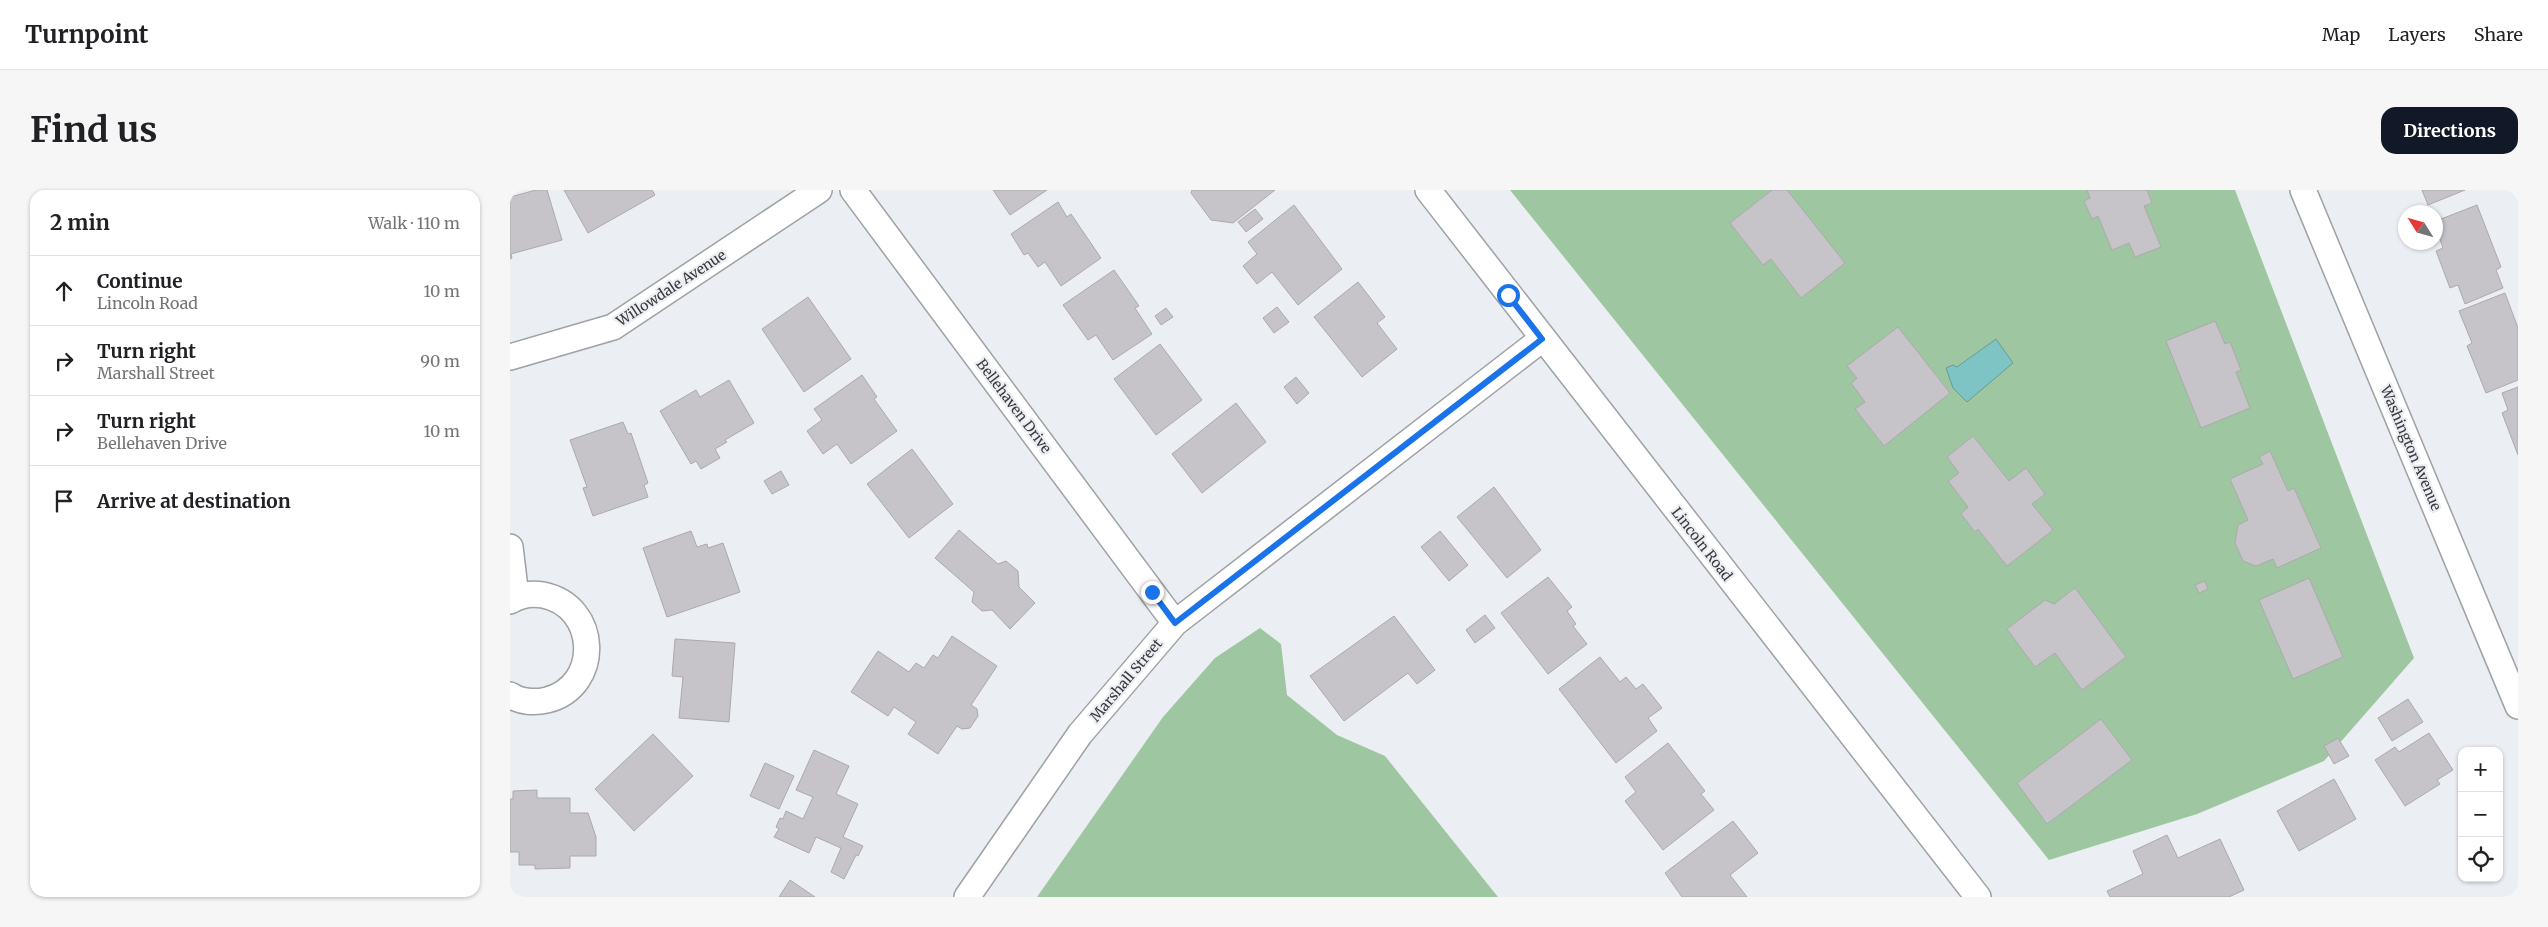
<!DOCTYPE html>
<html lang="en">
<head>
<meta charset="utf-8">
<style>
	body { margin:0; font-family:Merriweather,serif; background:#f6f6f6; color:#202124 }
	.controls { position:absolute; right:15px; bottom:15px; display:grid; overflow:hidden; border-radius:10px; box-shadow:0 1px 4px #0004 }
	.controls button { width:45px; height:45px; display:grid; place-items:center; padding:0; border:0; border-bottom:1px solid #e0e0e0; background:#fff; color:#202124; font:25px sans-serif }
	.compass { position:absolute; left:1888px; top:15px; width:45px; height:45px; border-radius:50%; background:#fff; box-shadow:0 1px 4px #0004; rotate:307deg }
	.stop { position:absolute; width:15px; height:15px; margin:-11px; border:4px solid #1a73e8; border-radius:50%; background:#fff }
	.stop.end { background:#1a73e8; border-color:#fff; box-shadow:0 1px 5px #0008 }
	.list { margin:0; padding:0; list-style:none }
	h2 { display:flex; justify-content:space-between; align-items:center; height:65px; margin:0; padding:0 20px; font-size:21px }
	h2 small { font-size:16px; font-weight:400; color:#757577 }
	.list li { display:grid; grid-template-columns:32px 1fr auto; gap:15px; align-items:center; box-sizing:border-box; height:70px; padding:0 20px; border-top:1px solid #e0e0e0 }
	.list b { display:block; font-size:19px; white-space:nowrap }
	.list p { margin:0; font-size:16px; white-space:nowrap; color:#757577 }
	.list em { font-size:16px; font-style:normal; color:#757577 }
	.icon { flex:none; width:28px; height:28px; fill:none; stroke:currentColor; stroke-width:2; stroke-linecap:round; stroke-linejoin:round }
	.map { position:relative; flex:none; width:2008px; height:707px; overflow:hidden; border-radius:15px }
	header { display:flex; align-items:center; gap:30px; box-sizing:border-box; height:70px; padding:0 25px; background:#fff; border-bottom:1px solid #e0e0e0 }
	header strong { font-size:24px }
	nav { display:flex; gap:28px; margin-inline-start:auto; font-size:18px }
	.intro { display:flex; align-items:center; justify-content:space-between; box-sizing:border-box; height:120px; padding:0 30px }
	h1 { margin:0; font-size:35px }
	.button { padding:12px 22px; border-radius:15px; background:#111827; color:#fff; font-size:18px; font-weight:700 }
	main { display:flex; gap:30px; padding:0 30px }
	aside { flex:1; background:#fff; border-radius:15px; box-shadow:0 1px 4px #0004 }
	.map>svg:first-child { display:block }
</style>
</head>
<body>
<header>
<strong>Turnpoint</strong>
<nav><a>Map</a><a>Layers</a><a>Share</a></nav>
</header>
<div class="intro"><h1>Find us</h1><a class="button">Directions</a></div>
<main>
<aside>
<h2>2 min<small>Walk · 110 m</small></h2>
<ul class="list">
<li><svg class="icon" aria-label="ahead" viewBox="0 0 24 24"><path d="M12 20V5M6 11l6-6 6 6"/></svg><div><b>Continue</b><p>Lincoln Road</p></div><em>10 m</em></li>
<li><svg class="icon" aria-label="right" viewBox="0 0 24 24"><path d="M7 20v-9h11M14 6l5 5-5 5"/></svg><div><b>Turn right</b><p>Marshall Street</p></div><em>90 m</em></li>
<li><svg class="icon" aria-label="right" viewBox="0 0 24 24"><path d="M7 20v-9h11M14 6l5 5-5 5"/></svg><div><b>Turn right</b><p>Bellehaven Drive</p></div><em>10 m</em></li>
<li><svg class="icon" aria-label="arrive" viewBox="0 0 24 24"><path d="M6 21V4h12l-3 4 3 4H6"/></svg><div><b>Arrive at destination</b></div></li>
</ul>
</aside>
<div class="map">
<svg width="2008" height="707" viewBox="0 0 2008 707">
	<rect width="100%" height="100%" fill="#ebeef3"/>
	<path fill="#9ec6a0" d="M 1000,0 L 1725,0 L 1904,468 L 1814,571 L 1687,624 L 1539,670 Z
		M 750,438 L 771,454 L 777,505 L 827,545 L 875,566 L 988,707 L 527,707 L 653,527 L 705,468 Z"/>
	<path fill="#7fc4c4" stroke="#699a9b" d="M 1486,149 L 1503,173 L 1457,212 L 1443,198 L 1436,178 L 1443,175 L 1447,177 Z"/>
	<path fill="#c7c4c9" stroke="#aca9ae" d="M 26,0 L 37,0 L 52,50 L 1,64 L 2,68 L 0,69 L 0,7 Z
		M 54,0 L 142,0 L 145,5 L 78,43 Z
		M 483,0 L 537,0 L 500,25 Z
		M 682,0 L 765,0 L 723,33 L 701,30 L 681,3 Z
		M 1262,0 L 1277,0 L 1335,73 L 1291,108 L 1261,69 L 1253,75 L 1220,33 Z
		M 1577,0 L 1637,0 L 1642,13 L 1634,16 L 1651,57 L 1625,67 L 1619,53 L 1602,60 L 1588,26 L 1582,29 L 1574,11 L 1580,8 Z
		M 1912,0 L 1955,0 L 1918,15 Z
		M 548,12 L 557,27 L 561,24 L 591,68 L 551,96 L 535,72 L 528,77 L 518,63 L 514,65 L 501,44 Z
		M 784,15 L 832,79 L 788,115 L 762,82 L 747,94 L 733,76 L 747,64 L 738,52 Z
		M 1967,15 L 1991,77 L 1986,80 L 1993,98 L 1955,114 L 1948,95 L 1940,98 L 1926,61 L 1933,58 L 1926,38 L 1926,31 Z
		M 745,19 L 753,29 L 736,42 L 728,32 Z
		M 604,80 L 629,116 L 625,118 L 642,144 L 603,170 L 586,145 L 578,150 L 553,115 Z
		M 848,92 L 875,127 L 867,133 L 887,159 L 852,187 L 804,127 Z
		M 1995,103 L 2008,138 L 2008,190 L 1976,203 L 1957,156 L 1962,153 L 1949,121 Z
		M 298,107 L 341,169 L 294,202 L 252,139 Z
		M 767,117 L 779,132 L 764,143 L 753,128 Z
		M 656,118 L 663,127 L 651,135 L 645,126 Z
		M 1705,131 L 1715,154 L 1720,152 L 1731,180 L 1726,182 L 1740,218 L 1691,238 L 1656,151 Z
		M 1388,137 L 1440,203 L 1374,256 L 1345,219 L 1355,212 L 1341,193 L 1347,188 L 1337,176 Z
		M 650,154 L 692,210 L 646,245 L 604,189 Z
		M 352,185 L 367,207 L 364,209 L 387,241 L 341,274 L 327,254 L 313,264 L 297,241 L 312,230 L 304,219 Z
		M 786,187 L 799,203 L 787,214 L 774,197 Z
		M 219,190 L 244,233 L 215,250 L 217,252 L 205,259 L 210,268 L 191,279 L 186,271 L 181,274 L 150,221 L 186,200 L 190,207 Z
		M 2008,197 L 2008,265 L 1992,223 L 1998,220 L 1992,203 Z
		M 726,213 L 756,252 L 692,303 L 662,264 Z
		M 113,232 L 118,244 L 121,243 L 138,293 L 134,295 L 138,307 L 83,326 L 73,298 L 77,297 L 60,250 Z
		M 1463,246 L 1499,291 L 1516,278 L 1535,304 L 1522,314 L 1543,340 L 1497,376 L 1468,339 L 1465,342 L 1451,324 L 1458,317 L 1438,291 L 1449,283 L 1437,267 Z
		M 402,259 L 443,314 L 399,348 L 357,294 Z
		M 1760,261 L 1778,301 L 1784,298 L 1811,358 L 1767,378 L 1763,369 L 1746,376 L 1733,371 L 1725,353 L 1728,335 L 1738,330 L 1720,289 L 1753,274 L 1749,267 Z
		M 271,281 L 279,295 L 262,304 L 254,291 Z
		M 984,297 L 1031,360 L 997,388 L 947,327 Z
		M 449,340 L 488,374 L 496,371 L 508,381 L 509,397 L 525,413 L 500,439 L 482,420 L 472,421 L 462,412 L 464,402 L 425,368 Z
		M 181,341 L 187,357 L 197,354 L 198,358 L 213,353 L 230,402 L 157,427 L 133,358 Z
		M 930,341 L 958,375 L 939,391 L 911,357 Z
		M 1038,387 L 1062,417 L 1057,421 L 1066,434 L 1063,436 L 1077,454 L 1038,484 L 991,423 Z
		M 1799,388 L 1833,467 L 1783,489 L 1749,410 Z
		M 1695,391 L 1698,399 L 1689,403 L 1685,395 Z
		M 1565,398 L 1616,467 L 1572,500 L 1545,463 L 1525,477 L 1497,439 L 1535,410 L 1544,414 Z
		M 975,425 L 985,438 L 965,453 L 956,440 Z
		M 884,426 L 925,480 L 907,494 L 898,483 L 834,531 L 800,486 Z
		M 442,446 L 487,476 L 461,515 L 467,519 L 468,526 L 460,538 L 452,539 L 447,536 L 428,564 L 398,544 L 406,532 L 384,517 L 378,526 L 341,502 L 368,461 L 399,482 L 406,473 L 414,478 L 423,465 L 428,468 Z
		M 165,449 L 225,453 L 219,532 L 169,528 L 173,487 L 162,486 Z
		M 1090,467 L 1110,492 L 1116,487 L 1126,499 L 1133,494 L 1152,518 L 1138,528 L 1147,541 L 1106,573 L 1049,499 Z
		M 1898,509 L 1913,532 L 1882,551 L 1868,528 Z
		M 1591,529 L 1622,570 L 1537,634 L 1507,593 Z
		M 1919,543 L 1943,580 L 1927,590 L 1930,594 L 1895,616 L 1865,570 L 1885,557 L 1889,562 Z
		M 143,544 L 183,586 L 124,641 L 85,599 Z
		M 1828,548 L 1839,566 L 1824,574 L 1814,556 Z
		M 1158,553 L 1195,601 L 1191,604 L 1204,620 L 1153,660 L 1115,611 L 1126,602 L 1115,587 Z
		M 304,560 L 339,576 L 326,604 L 348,614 L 333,647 L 353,656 L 348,666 L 346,665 L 334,689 L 321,682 L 331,658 L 306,647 L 299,663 L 264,647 L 269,639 L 266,637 L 270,628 L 273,629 L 276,621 L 293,629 L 303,607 L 286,600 Z
		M 255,573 L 284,586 L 269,619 L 240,606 Z
		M 1824,589 L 1846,629 L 1789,661 L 1767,621 Z
		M 27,600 L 27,608 L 60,608 L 60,623 L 78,623 L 86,647 L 86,666 L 60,666 L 60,678 L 25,679 L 25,675 L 9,675 L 9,662 L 0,662 L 0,609 L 3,609 L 3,601 Z
		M 1223,631 L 1248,663 L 1220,685 L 1237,707 L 1172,707 L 1155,683 Z
		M 1657,645 L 1668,668 L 1710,649 L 1734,700 L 1719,707 L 1600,707 L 1597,701 L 1633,684 L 1623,661 Z
		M 280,690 L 305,707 L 269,707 Z"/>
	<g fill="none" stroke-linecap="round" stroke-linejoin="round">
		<g stroke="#9ea1a5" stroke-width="28">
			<path id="street" d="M 343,0 L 665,433
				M 918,0 L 1468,707
				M 1793,0 L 2008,516
				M 0,167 L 103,137 L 309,0
				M 0,357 L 6,407
				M 0,411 C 10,405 22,403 33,405 C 89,416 92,496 37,510 C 25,513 10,512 0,505
				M 457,707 L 570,544 L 665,433 L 1032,149"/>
		</g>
		<use href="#street" stroke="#fff" stroke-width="25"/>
	</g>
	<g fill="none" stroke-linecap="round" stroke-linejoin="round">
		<path stroke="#1a73e8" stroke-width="6" d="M 642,402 L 665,433 L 1032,149 L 998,105"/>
	</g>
	<g text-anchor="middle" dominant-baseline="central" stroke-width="4.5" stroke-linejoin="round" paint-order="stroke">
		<g font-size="14" fill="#37383a" stroke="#ebeef3">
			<text transform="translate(161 98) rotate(-33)">Willowdale Avenue</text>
			<text transform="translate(504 216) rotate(53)">Bellehaven Drive</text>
			<text transform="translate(1901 258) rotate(67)">Washington Avenue</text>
			<text transform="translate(1192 354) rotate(52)">Lincoln Road</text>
			<text transform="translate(616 490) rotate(-50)">Marshall Street</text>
		</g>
	</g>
</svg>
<div class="controls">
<button>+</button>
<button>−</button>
<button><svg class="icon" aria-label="locate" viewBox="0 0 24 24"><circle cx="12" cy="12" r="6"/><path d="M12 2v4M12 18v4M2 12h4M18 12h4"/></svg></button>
</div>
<svg class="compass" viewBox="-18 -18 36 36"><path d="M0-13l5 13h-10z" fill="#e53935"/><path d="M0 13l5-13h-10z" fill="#757577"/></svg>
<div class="stop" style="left:998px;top:105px"></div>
<div class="stop end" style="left:642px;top:402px"></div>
</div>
</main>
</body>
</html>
